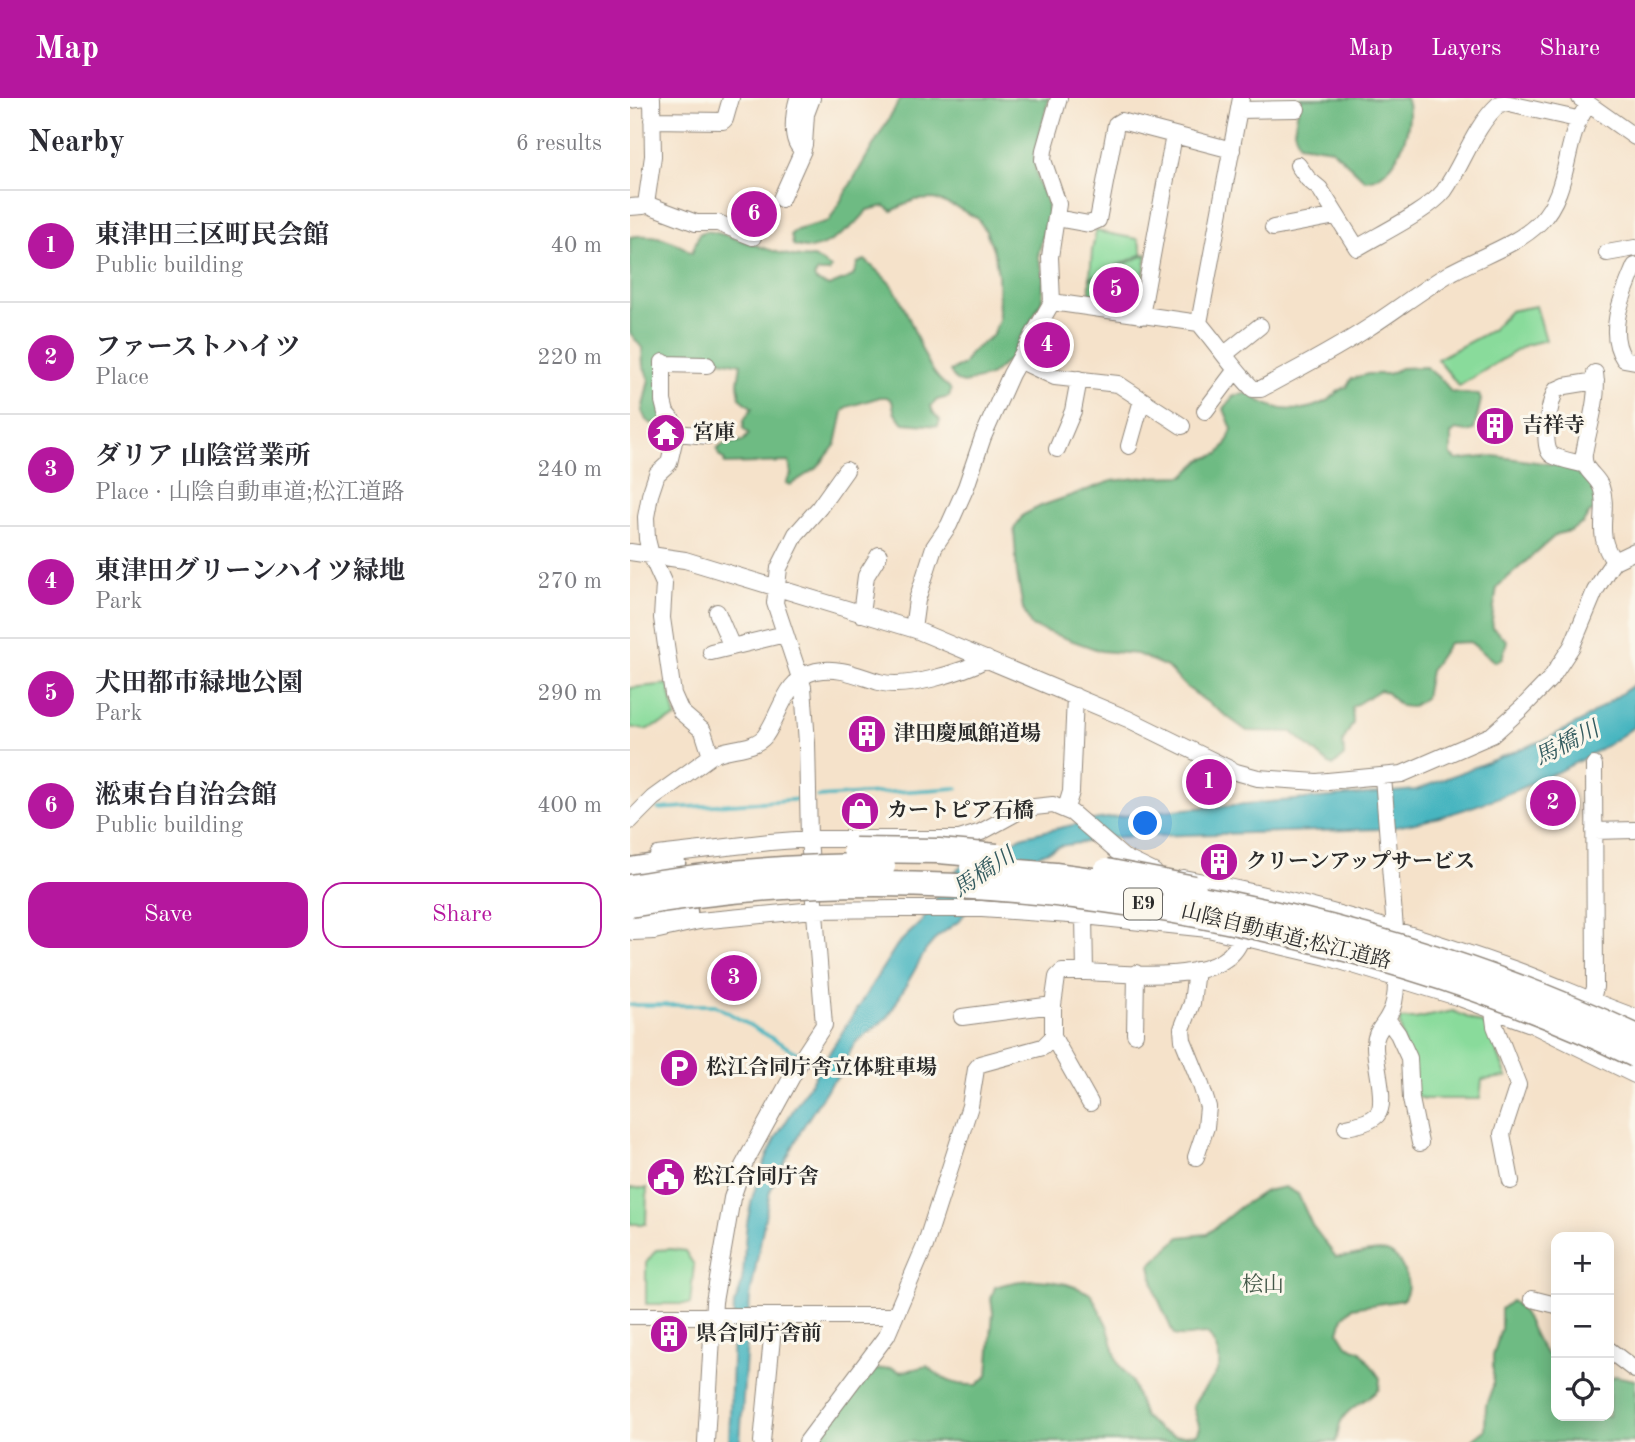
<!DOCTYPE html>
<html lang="en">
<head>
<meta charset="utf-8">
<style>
	body { margin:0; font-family:"Old Standard TT","Noto Serif JP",serif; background:#f2f2f3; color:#2b2b33 }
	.controls { position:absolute; right:21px; bottom:21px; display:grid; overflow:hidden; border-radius:14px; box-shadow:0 4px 18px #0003 }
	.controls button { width:63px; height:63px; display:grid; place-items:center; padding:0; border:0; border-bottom:2px solid #e1e1e2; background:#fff; color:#2b2b33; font:35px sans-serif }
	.you { position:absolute; left:516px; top:726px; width:24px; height:24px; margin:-18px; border:5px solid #fff; border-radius:50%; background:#1a73e8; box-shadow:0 0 0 10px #1a73e833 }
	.badge { display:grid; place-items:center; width:46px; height:46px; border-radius:50%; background:#b5179e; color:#fff; font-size:23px; font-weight:700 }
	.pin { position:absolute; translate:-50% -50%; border:4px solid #fff; box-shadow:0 2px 7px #0006 }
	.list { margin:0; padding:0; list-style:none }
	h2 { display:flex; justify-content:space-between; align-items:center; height:91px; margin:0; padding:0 28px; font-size:30px }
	h2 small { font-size:23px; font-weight:400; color:#7c7c81 }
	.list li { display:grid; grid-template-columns:46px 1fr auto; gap:21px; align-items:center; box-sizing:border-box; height:112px; padding:0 28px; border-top:2px solid #e1e1e2 }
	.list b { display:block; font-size:26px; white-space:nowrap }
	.list p { margin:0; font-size:23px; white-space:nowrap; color:#7c7c81 }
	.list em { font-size:23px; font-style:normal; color:#7c7c81 }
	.actions { display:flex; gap:14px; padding:21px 28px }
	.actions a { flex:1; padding:16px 0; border:2px solid #b5179e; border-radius:21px; text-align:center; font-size:24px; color:#b5179e }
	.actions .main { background:#b5179e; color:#fff }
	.icon { flex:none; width:38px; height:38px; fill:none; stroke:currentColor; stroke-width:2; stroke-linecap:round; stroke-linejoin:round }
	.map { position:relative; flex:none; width:1005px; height:1344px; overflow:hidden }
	header { display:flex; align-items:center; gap:42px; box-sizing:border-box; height:98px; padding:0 35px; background:#b5179e; color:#fff }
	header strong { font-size:33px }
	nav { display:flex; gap:38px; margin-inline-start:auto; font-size:24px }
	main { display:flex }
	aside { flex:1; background:#fff }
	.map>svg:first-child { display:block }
</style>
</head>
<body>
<header>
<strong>Map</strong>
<nav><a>Map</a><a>Layers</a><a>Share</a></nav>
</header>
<main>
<aside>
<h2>Nearby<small>6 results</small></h2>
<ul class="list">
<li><span class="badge">1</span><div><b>東津田三区町民会館</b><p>Public building</p></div><em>40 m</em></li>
<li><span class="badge">2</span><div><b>ファーストハイツ</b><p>Place</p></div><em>220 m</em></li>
<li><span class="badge">3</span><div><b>ダリア 山陰営業所</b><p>Place · 山陰自動車道;松江道路</p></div><em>240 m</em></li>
<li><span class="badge">4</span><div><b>東津田グリーンハイツ緑地</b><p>Park</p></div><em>270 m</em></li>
<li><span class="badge">5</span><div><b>犬田都市緑地公園</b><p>Park</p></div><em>290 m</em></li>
<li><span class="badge">6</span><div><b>淞東台自治会館</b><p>Public building</p></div><em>400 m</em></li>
</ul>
<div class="actions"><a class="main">Save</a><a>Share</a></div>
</aside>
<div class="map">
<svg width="1005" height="1344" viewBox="0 0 1005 1344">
	<rect width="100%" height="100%" fill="#fbf7ec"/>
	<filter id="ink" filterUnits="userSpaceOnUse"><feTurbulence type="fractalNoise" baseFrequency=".0143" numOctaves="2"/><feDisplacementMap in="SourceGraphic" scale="14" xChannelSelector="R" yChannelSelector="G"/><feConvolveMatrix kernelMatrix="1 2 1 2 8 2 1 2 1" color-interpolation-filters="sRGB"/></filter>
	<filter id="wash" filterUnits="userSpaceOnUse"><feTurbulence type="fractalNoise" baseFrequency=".00686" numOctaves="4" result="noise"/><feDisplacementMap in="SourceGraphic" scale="28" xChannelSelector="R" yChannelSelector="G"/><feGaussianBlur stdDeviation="1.57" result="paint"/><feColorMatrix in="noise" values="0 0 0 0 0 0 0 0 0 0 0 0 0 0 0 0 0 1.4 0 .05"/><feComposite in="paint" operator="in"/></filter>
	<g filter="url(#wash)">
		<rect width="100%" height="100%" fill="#f5e2ca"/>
		<path fill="#89db9b" stroke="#5a8363" stroke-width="2" d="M 466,133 L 508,141 L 513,156 L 460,180 L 462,153 Z
			M 517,156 L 509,207 L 503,211 L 460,202 L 460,181 Z
			M 906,208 L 916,242 L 896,247 L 829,288 L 807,261 L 862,232 L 880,213 Z
			M 417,224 L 434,232 L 420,270 L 405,265 L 402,254 Z
			M 38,586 L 46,620 L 15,632 L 0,629 L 0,590 Z
			M 823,913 L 857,928 L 877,979 L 852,982 L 850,1001 L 795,1001 L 783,997 L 769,921 L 785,921 Z
			M 0,1090 L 17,1090 L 16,1126 L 0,1126 Z
			M 41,1151 L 55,1153 L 64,1167 L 60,1206 L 16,1206 L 16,1165 L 26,1152 Z"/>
		<path fill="#6ebb83" stroke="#4c7357" stroke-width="2" d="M 271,0 L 419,0 L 404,60 L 408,84 L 417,104 L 418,116 L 408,158 L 414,176 L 412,202 L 382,259 L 360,278 L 334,285 L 326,283 L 320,273 L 333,267 L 341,254 L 362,238 L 369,222 L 368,177 L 365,157 L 356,133 L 347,120 L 326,109 L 304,101 L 284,102 L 262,113 L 255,108 L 237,112 C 230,125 196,150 181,150 C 175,151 168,148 163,147 L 161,136 L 167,132 L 199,123 Z
			M 670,0 L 776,0 C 787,24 766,82 735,82 L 702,51 L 669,46 L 664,32 Z
			M 75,133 C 110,136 151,163 184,159 L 201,170 L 199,174 L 188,174 L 184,179 L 186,183 L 199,188 L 223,178 L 228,165 L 235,162 C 244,170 255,179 263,189 C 282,214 293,276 319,289 L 321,293 L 319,299 L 307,302 L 301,308 L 303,315 L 310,322 L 308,328 L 274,325 L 265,316 L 262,303 L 257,299 L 250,299 L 217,309 L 213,314 L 206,346 L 188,369 L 160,387 L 156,385 L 161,376 L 159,364 L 95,366 L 94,361 L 90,359 L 87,352 L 93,346 L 113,343 L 119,336 L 113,330 L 114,322 L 122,310 L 110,300 L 108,285 L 111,266 L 81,260 L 36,259 L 35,322 L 22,326 L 16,322 L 12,313 L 19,281 L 13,268 L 12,250 L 0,235 L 0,139 C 25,135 42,141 62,155 L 69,136 Z
			M 796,269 L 814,284 L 821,294 L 849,297 L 851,302 L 844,332 L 837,334 L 826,332 L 821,336 L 821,357 L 827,362 L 864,358 L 947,370 L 966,386 L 967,413 L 960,414 L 953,425 L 940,433 L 927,436 L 867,489 L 862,522 L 863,530 L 877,543 L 872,560 L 865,564 L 840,544 L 819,545 L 800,573 L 795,600 L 781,609 L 771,608 L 756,594 L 750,592 L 722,609 L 723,625 L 713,643 L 714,658 L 703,668 L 699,666 L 662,634 L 617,633 L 555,588 L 537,569 L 507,556 L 471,553 L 401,528 L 393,511 L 387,476 L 384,431 L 393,417 L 411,408 L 482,383 L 516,379 L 554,378 L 571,362 L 589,356 L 597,345 L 602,331 L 594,311 L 603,298 L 618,295 C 640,312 664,317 690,306 C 692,305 698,302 700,301 C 707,295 707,292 717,289 L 721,281 L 738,276 L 758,276 L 771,270 Z
			M 655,1089 L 668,1096 L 682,1127 L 706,1159 C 734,1160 760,1137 775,1175 C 779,1185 779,1192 773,1202 L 722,1210 L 713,1219 L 709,1234 L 717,1247 L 731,1253 L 750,1280 L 749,1291 C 738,1303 716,1309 710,1326 C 708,1332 708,1338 706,1344 L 187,1344 L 205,1317 L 244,1272 L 262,1270 L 271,1274 L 297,1268 C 315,1283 324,1288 347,1287 L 358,1277 L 363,1214 L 361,1201 L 365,1189 C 398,1178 429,1179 461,1196 L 477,1227 L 488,1265 L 502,1284 L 514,1319 L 530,1332 L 546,1338 L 567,1336 L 570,1330 L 563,1308 C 579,1277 604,1274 578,1236 C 565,1236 555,1241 544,1237 L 526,1196 L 520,1167 L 550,1139 L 577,1136 L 610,1109 L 635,1093 Z
			M 881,1203 C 902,1214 901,1250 926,1263 L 926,1318 L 979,1318 L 979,1283 L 985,1278 L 1005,1282 L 1005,1344 L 840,1344 L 855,1332 L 856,1307 L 863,1288 L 863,1258 L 871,1231 L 871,1211 Z"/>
		<path fill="#46b5c0" stroke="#387076" stroke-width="2" d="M 1005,586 L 1005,628 C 945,673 825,723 750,731 L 489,739 L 430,748 L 388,766 L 355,789 L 329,823 L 307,839 L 296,852 L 258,919 L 225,945 L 217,959 L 216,968 L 211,976 L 201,985 L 173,1029 L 140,1093 L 120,1199 L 110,1344 L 99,1344 L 104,1206 C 118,1181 112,1148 118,1120 C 123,1090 133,1064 147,1038 L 267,847 L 292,823 L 319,779 L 336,764 L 394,738 L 469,721 L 531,713 L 786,692 L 919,640 L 950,624 Z"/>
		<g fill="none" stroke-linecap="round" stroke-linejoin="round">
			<path stroke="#46b5c0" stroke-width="3.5" d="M 188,699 L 327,690
				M 28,711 L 173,701
				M 0,907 L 85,907 L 169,956"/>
		</g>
	</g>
	<g filter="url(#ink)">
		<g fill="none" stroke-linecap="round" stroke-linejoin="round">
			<g stroke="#90867a" stroke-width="18">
				<path id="minor" d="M 429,0 L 414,52 L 413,62 L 428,106 L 420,159 L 422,204 L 569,225 C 588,247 603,271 623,291 L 631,291 C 667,271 703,253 738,230 C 766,212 793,191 822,174 C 851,158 887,147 910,124 C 942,91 932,42 958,7
					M 950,0 L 1005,39
					M 0,2 L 15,0
					M 609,12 L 667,11
					M 22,22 L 93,23 L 95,21 L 101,0
					M 174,47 L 176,16 L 182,0
					M 668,67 L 678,81 L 690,91 L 727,150 C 750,136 798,113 814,93 C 834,65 843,30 869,6 L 875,5 L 947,21
					M 151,101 L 173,52 C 159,44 164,14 168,0
					M 16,106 L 66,125 L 88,125 L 123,139
					M 0,109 L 13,108 L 16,106 L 23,58 L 22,0
					M 426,120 L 459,126 L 468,122 L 486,26 L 491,23 L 602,52
					M 643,130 L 706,118
					M 977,155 L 1005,150
					M 1005,168 C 994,195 975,233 994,261 L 1005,263
					M 511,218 L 544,37
					M 569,225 L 611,0
					M 595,256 L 630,228
					M 389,262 L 425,279 L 488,286 L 552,328
					M 33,264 L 33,303 L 36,315 L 45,326 L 46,335 L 39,365 L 27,376 L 20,397 L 16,419 L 17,441 L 21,457 L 34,486 L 32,520 L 43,596 L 51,614 L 73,633 L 81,658
					M 33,266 L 77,267
					M 965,275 C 969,302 958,330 954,356 C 952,373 966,376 971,389 C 980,414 963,435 984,463
					M 575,313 L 605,273
					M 46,335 L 78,338
					M 499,348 L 512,302
					M 427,351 L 443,313 L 449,281
					M 955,367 C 945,364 931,362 922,357 C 910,350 920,303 926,292 L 935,288 L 966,283
					M 0,454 L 55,462 L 286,532 L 498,621 L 606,674 L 628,680 L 687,684 L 772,676 L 862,637 L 892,610 L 921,580 L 942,548 L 965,493 L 977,473 L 984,463 L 1005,453
					M 87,514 L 102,549
					M 231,516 L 236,478 L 249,457
					M 283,531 L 287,502 L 304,449 L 319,427 L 336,389 L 353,339 L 381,276 L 422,204
					M 81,554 L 155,536
					M 753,679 L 765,831
					M 436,710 L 441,694 L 445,598
					M 0,723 L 23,700 L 81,658 C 97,649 124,652 135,638 C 151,616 155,580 186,573 C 208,568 229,578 249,584 C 276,592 332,574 357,561
					M 964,733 L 1005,732
					M 28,757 L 140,744 L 179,741 L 329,741 L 351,734 L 395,710 L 423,707 L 442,715 L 493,759 L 524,774
					M 553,780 C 667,801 777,833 886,872 C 926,887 965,905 1005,919
					M 454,818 L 455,874 C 497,875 611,892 613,828
					M 3,834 L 24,833 L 69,823 L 184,812 L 268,811 L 352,811 L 454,818 L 578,831 L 697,859 L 827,899 L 901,926 L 1005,977
					M 962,902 L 965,889 L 964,667
					M 863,913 L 865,928 L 888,987 L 872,1036 L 881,1083
					M 332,919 L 423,907
					M 757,921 L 768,936 L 779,960 L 781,1001 L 790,1045
					M 505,936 L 506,875
					M 423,939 L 460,1005
					M 716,1029 C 726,1027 739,1025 747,1017 C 758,1005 744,963 745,947 C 745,933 754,928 759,917 C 764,909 766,895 766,885
					M 566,1059 L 576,1029 L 578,1009 L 570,984 L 553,942 L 552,931 L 562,905 L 566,872
					M 902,1201 L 926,1207
					M 0,1218 L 265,1218
					M 979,1252 L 1005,1272
					M 76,1344 L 84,1204 L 102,1100 L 113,1068 L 171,962 L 194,927 L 179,741 L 177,645 L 173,589 L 145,505 L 149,470 L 166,436 L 189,410 L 216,372
					M 132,1344 L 144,1219
					M 177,1344 L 257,1237 L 295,1148 L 340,1008 L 346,971 L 350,966 L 413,949 L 423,939 L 423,907 L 427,879 L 432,874 L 455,874"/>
			</g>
			<g stroke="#90867a" stroke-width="27">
				<path id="highway" d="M 0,772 L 43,765
					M 0,825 L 55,814"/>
			</g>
			<use href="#minor" stroke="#fff" stroke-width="16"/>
			<use href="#highway" stroke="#fff" stroke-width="24"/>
			<g stroke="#90867a" stroke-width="27" stroke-linecap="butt">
				<path id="highway-bridge" d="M 225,752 L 309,753 L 367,758
					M 342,770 L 425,777 L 491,786
					M 476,773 L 564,790
					M 0,789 C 84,774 168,768 253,768
					M 544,795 C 703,823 859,870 1005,938
					M 0,807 C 212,770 425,784 635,831 C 762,860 888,900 1005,957"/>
			</g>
			<use href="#highway-bridge" stroke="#fff" stroke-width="24"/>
		</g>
	</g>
	<defs>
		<g id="building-disc" transform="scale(2.0125)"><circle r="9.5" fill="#b5179e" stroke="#fbf7ec"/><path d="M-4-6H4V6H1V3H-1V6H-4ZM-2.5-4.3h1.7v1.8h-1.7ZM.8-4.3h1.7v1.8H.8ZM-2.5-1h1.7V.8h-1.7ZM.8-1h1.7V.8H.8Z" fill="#fff"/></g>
		<g id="temple-disc" transform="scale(2.0125)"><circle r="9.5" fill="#b5179e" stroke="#fbf7ec"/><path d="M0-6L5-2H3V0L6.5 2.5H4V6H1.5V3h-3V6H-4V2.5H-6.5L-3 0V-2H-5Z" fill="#fff"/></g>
		<g id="shop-disc" transform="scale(2.0125)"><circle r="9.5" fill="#b5179e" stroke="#fbf7ec"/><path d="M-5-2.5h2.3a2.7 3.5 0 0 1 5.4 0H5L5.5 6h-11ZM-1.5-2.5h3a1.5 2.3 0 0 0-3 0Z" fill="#fff"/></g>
		<g id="parking-disc" transform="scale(2.0125)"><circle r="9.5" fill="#b5179e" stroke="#fbf7ec"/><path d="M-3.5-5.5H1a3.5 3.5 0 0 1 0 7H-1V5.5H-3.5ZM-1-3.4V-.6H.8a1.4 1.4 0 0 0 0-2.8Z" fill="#fff"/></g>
		<g id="civic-disc" transform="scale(2.0125)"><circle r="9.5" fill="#b5179e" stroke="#fbf7ec"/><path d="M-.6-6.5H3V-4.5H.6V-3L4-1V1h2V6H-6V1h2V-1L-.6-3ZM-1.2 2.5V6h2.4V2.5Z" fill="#fff"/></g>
	</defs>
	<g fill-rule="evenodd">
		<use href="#building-disc" x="865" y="328"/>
		<use href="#temple-disc" x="36" y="335"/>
		<use href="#building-disc" x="237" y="636"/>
		<use href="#shop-disc" x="230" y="713"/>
		<use href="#building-disc" x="589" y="764"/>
		<use href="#parking-disc" x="49" y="970"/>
		<use href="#civic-disc" x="36" y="1079"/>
		<use href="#building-disc" x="39" y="1236"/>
	</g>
	<g text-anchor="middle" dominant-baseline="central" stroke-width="6" stroke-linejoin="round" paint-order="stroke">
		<rect fill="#fbf7ec" stroke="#696865" stroke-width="2" x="494" y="790.5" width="38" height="31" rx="5"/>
		<g font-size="19" font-weight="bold" fill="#2b2b2b">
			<text x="513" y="806">E9</text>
		</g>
		<g font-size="21" font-weight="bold" fill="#2b2b2b" stroke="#fbf7ec" text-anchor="start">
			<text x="892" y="328">吉祥寺</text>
			<text x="63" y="335">宮庫</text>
			<text x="264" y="636">津田慶風館道場</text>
			<text x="257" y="713">カートピア石橋</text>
			<text x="616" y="764">クリーンアップサービス</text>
			<text x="76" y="970">松江合同庁舎立体駐車場</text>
			<text x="63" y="1079">松江合同庁舎</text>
			<text x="66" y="1236">県合同庁舎前</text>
		</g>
		<g font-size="21" fill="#2b2b2b" stroke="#fbf7ec">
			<text transform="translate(656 839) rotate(14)">山陰自動車道;松江道路</text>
		</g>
		<g font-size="21" fill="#425747" stroke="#fbf7ec">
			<text x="633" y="1187">桧山</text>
		</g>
		<g font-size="23" font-style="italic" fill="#345b5f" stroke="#fbf7ec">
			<text transform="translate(937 646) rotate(-27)">馬橋川</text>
			<text transform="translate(354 775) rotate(-34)">馬橋川</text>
		</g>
	</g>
</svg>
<div class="controls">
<button>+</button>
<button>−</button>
<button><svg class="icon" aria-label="locate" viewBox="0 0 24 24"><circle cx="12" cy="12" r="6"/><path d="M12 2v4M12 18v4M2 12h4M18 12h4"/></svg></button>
</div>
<div class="you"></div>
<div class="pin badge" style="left:579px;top:684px">1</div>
<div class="pin badge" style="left:923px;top:705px">2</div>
<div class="pin badge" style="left:104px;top:880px">3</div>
<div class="pin badge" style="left:417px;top:247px">4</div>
<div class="pin badge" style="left:486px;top:192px">5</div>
<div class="pin badge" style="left:124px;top:116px">6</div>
</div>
</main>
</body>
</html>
